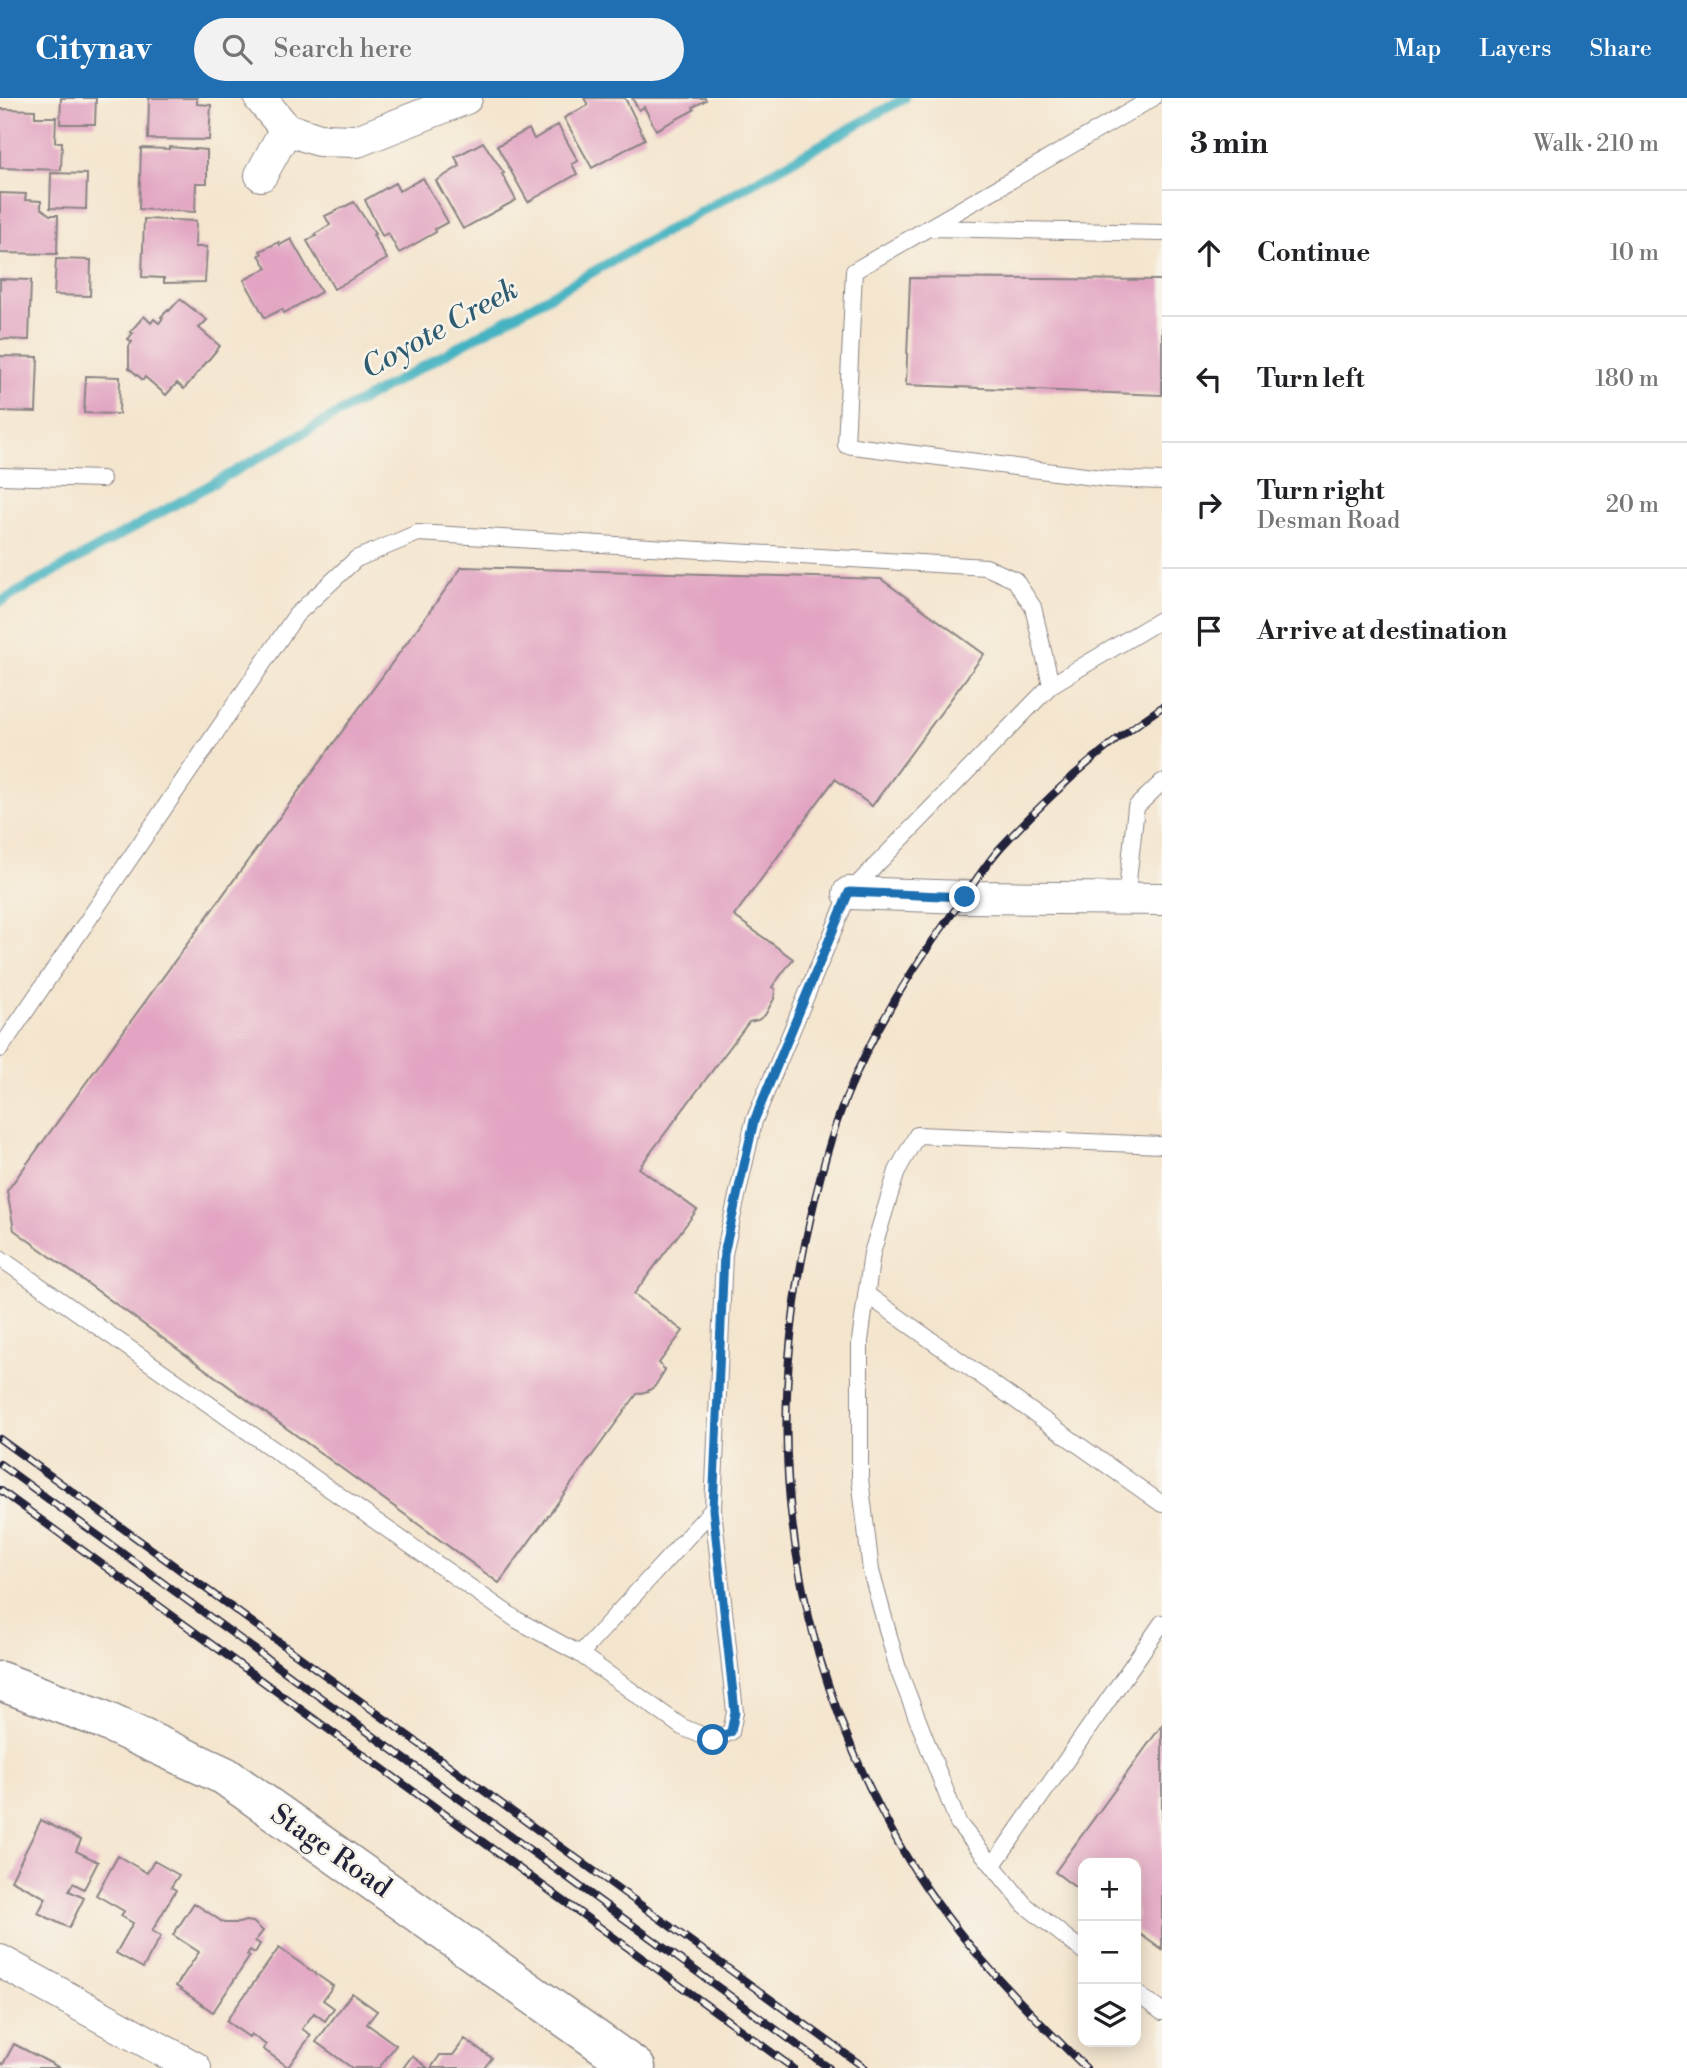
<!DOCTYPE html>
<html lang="en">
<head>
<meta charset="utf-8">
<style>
	body { margin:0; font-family:"Libre Bodoni",serif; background:#f2f2f2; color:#202124 }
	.controls { position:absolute; right:21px; bottom:21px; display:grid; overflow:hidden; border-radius:14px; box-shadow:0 4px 18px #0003 }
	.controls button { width:63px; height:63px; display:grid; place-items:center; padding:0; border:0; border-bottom:2px solid #e0e0e0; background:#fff; color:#202124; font:35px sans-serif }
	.stop { position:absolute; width:21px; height:21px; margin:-16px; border:5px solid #1f6fb2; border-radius:50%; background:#fff }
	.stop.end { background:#1f6fb2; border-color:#fff; box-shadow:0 2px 7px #0008 }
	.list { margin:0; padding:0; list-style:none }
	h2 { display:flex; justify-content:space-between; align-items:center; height:91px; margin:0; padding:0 28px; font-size:30px }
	h2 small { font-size:23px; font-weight:400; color:#757577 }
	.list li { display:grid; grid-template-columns:46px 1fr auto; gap:21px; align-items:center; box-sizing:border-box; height:126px; padding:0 28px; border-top:2px solid #e0e0e0 }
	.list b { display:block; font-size:26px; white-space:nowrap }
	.list p { margin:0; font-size:23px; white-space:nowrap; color:#757577 }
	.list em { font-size:23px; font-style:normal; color:#757577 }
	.icon { flex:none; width:38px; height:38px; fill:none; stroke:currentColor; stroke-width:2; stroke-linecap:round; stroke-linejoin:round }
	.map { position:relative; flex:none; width:1162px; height:1970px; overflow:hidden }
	header { display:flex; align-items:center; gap:42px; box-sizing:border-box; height:98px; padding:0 35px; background:#1f6fb2; color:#fff }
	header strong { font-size:33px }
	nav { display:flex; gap:38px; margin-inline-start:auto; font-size:24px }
	.search { width:490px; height:63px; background:#f2f2f2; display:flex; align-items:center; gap:18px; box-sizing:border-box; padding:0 24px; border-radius:38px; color:#757577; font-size:26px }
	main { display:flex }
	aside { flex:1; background:#fff }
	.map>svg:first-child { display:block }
</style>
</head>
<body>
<header>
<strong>Citynav</strong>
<div class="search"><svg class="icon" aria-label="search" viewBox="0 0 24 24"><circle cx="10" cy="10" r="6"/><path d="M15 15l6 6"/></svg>Search here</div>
<nav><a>Map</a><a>Layers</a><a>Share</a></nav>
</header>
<main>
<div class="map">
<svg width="1162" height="1970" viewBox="0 0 1162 1970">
	<rect width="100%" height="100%" fill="#f7f3e8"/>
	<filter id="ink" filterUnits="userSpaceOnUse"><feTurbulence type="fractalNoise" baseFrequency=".0143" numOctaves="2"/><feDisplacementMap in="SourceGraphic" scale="14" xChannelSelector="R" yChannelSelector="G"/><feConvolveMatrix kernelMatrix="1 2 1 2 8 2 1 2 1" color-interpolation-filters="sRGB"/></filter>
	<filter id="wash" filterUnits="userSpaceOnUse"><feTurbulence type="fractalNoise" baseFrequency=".00686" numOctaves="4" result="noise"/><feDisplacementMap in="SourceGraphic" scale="28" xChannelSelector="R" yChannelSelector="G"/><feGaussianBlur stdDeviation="1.57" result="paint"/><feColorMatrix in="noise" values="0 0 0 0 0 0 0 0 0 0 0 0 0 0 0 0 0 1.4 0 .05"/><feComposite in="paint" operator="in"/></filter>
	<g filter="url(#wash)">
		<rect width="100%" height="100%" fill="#f4e5ce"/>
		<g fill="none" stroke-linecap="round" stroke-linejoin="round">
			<path stroke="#45b3c1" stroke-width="10" d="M 0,504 L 905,0"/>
		</g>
		<g id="blocks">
			<path fill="#e2a4c2" d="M 61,0 L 96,0 L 95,26 L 60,26 Z
				M 149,0 L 197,0 L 197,6 L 211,7 L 209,42 L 148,41 Z
				M 584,0 L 625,0 L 645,41 L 592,70 L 564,20 L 588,7 Z
				M 632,0 L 705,0 L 706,2 L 693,9 L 694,12 L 656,32 L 644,9 L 639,12 Z
				M 0,11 L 35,12 L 35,19 L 56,19 L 55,44 L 62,44 L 61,72 L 0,70 Z
				M 558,27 L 578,63 L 572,66 L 577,76 L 528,104 L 497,48 L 529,31 L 534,41 Z
				M 483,44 L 504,75 L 502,76 L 516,102 L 463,131 L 436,83 L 460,68 L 455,59 Z
				M 169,49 L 207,52 L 207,85 L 196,85 L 195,114 L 139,111 L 141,50 L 169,51 Z
				M 51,75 L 87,76 L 86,111 L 50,110 Z
				M 423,80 L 448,124 L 435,131 L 436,134 L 399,155 L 388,135 L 382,138 L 365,102 L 395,85 L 399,93 Z
				M 0,95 L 26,96 L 25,102 L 41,103 L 41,110 L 50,117 L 58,117 L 57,156 L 0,155 Z
				M 354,104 L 375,136 L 373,137 L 387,161 L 334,191 L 307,143 L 316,138 L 315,136 L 330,127 L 325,118 Z
				M 144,121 L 196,123 L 195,149 L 207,149 L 205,184 L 164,185 L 164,180 L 142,179 Z
				M 291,141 L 321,194 L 284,215 L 282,211 L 265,220 L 244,182 L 267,170 L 259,157 L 262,156 L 260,153 L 279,144 L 280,147 Z
				M 56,161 L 91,162 L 90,198 L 54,197 Z
				M 910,180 L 1162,182 L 1162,297 L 906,287 Z
				M 0,181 L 31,182 L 29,242 L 0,241 Z
				M 180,201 L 207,222 L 199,230 L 220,248 L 184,291 L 177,285 L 166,297 L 145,279 L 143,282 L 129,270 L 129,248 L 132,244 L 128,241 L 133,235 L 130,234 L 144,218 L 151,225 L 154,221 L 159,225 L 163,220 L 161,219 L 168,212 L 169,213 Z
				M 0,258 L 38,259 L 36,314 L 0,313 Z
				M 86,278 L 120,279 L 119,316 L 84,315 Z
				M 462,469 L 881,481 L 984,556 L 872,708 L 835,681 L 734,818 L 793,861 L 772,889 L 775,891 L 774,901 L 765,917 L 758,922 L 749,924 L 639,1070 L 697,1112 L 634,1196 L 683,1233 L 659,1265 L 665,1272 L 655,1288 L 648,1293 L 637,1296 L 499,1485 L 14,1132 L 7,1093 Z
				M 1162,1627 L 1162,1852 L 1136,1833 L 1136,1765 L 1083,1765 L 1083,1795 L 1055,1774 Z
				M 41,1722 L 81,1742 L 76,1753 L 98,1764 L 84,1791 L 73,1785 L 69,1793 L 84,1800 L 69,1830 L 38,1815 L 46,1800 L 11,1782 Z
				M 118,1758 L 147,1775 L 154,1763 L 179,1777 L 171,1789 L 176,1792 L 152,1833 L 161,1838 L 143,1870 L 116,1855 L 133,1825 L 121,1818 L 124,1813 L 96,1797 Z
				M 194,1805 L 224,1825 L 239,1825 L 245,1823 L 253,1824 L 263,1833 L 255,1843 L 260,1846 L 255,1855 L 250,1852 L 247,1857 L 250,1858 L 213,1914 L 176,1888 L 199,1854 L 173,1837 Z
				M 279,1850 L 333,1888 L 323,1902 L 334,1910 L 325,1923 L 314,1915 L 302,1931 L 311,1937 L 288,1969 L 263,1951 L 266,1947 L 251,1936 L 249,1939 L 226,1923 Z
				M 352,1895 L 377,1913 L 367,1926 L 396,1947 L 379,1970 L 352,1970 L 316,1944 Z
				M 465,1941 L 492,1960 L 484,1970 L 431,1970 L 440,1957 L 453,1957 Z
				M 14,1946 L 60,1970 L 0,1970 L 0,1965 L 3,1966 Z
				M 412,1958 L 428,1970 L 403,1970 Z"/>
		</g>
	</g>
	<g filter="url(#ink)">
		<use href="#blocks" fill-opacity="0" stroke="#8b8484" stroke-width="2"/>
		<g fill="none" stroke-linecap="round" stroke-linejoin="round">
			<g stroke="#8b8484" stroke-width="18">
				<path id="lane" d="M 1153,0 L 854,173 L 846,347 L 1108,381 L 1162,383
					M 930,130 L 1162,135
					M 0,378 L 102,381
					M 1126,801 L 1136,709 L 1162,684
					M 0,951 L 296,517 L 356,461 L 418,435 L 986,469 L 1015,482 L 1033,509 L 1051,587 L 1162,521
					M 0,1160 L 517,1522 L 580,1556
					M 866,1196 L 1162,1406
					M 713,1411 L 580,1556 L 682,1629 L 713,1642 L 731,1634 L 735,1614 L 713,1411 L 724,1156 L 754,1023 L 849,795 L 1051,587
					M 993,1767 L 1162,1525
					M 1083,1853 L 1025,1807 L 958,1725 L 898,1571 L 871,1473 L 860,1380 L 860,1243 L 872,1155 L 897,1073 L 917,1037 L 1162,1047
					M 1136,1895 L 1162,1914"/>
			</g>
			<g stroke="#8b8484" stroke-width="34">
				<path id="street" d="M 260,0 L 286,31 L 319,42 L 357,43 L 466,0
					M 261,77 L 286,31
					M 849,795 L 965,799 L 1162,801
					M 0,1863 L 195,1970"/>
			</g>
			<g stroke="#8b8484" stroke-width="41">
				<path id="secondary" d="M 0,1583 L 99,1620 L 225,1678 L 636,1970"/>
			</g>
			<use href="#lane" stroke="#fff" stroke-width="16"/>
			<use href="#street" stroke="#fff" stroke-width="32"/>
			<use href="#secondary" stroke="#fff" stroke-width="38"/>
			<g stroke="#22223b" stroke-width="8">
				<path id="rail" d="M 0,1341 L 865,1970
					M 0,1366 L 829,1970
					M 0,1392 L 793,1970
					M 1086,1970 C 1016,1902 947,1831 899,1746 C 792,1556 762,1354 806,1141 C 816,1093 828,1043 847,997 C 874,931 912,870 954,813 C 970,792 984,768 1001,749 C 1050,696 1102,649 1162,609"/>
			</g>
			<use href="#rail" stroke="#f7f3e8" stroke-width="5" stroke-dasharray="16" stroke-linecap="butt"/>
		</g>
	</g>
	<g fill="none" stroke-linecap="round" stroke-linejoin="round" filter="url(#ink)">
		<path stroke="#1f6fb2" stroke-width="9" d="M 713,1642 L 731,1634 L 735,1614 L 713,1411 L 724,1156 L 754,1023 L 849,794 L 965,799"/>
	</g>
	<g text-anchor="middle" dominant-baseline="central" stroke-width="5" stroke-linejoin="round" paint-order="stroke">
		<g font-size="28" fill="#22223b" stroke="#f7f3e8">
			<text transform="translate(331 1753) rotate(35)">Stage Road</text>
		</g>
		<g font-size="30" font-style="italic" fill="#305c71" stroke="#f7f3e8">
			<text transform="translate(440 231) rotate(-29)">Coyote Creek</text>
		</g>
	</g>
</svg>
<div class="controls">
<button>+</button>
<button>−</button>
<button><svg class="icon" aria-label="layers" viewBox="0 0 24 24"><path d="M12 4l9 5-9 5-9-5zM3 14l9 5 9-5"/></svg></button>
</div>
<div class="stop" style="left:713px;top:1642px"></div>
<div class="stop end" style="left:965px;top:799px"></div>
</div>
<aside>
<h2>3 min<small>Walk · 210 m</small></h2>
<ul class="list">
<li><svg class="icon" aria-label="ahead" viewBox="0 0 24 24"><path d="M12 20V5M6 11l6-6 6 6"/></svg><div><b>Continue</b></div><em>10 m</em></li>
<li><svg class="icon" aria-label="left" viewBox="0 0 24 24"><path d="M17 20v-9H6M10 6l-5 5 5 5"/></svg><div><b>Turn left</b></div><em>180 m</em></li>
<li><svg class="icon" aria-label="right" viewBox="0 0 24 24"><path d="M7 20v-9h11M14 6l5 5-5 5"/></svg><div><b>Turn right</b><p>Desman Road</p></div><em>20 m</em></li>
<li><svg class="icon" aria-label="arrive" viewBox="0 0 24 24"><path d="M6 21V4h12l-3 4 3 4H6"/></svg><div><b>Arrive at destination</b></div></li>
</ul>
</aside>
</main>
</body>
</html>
